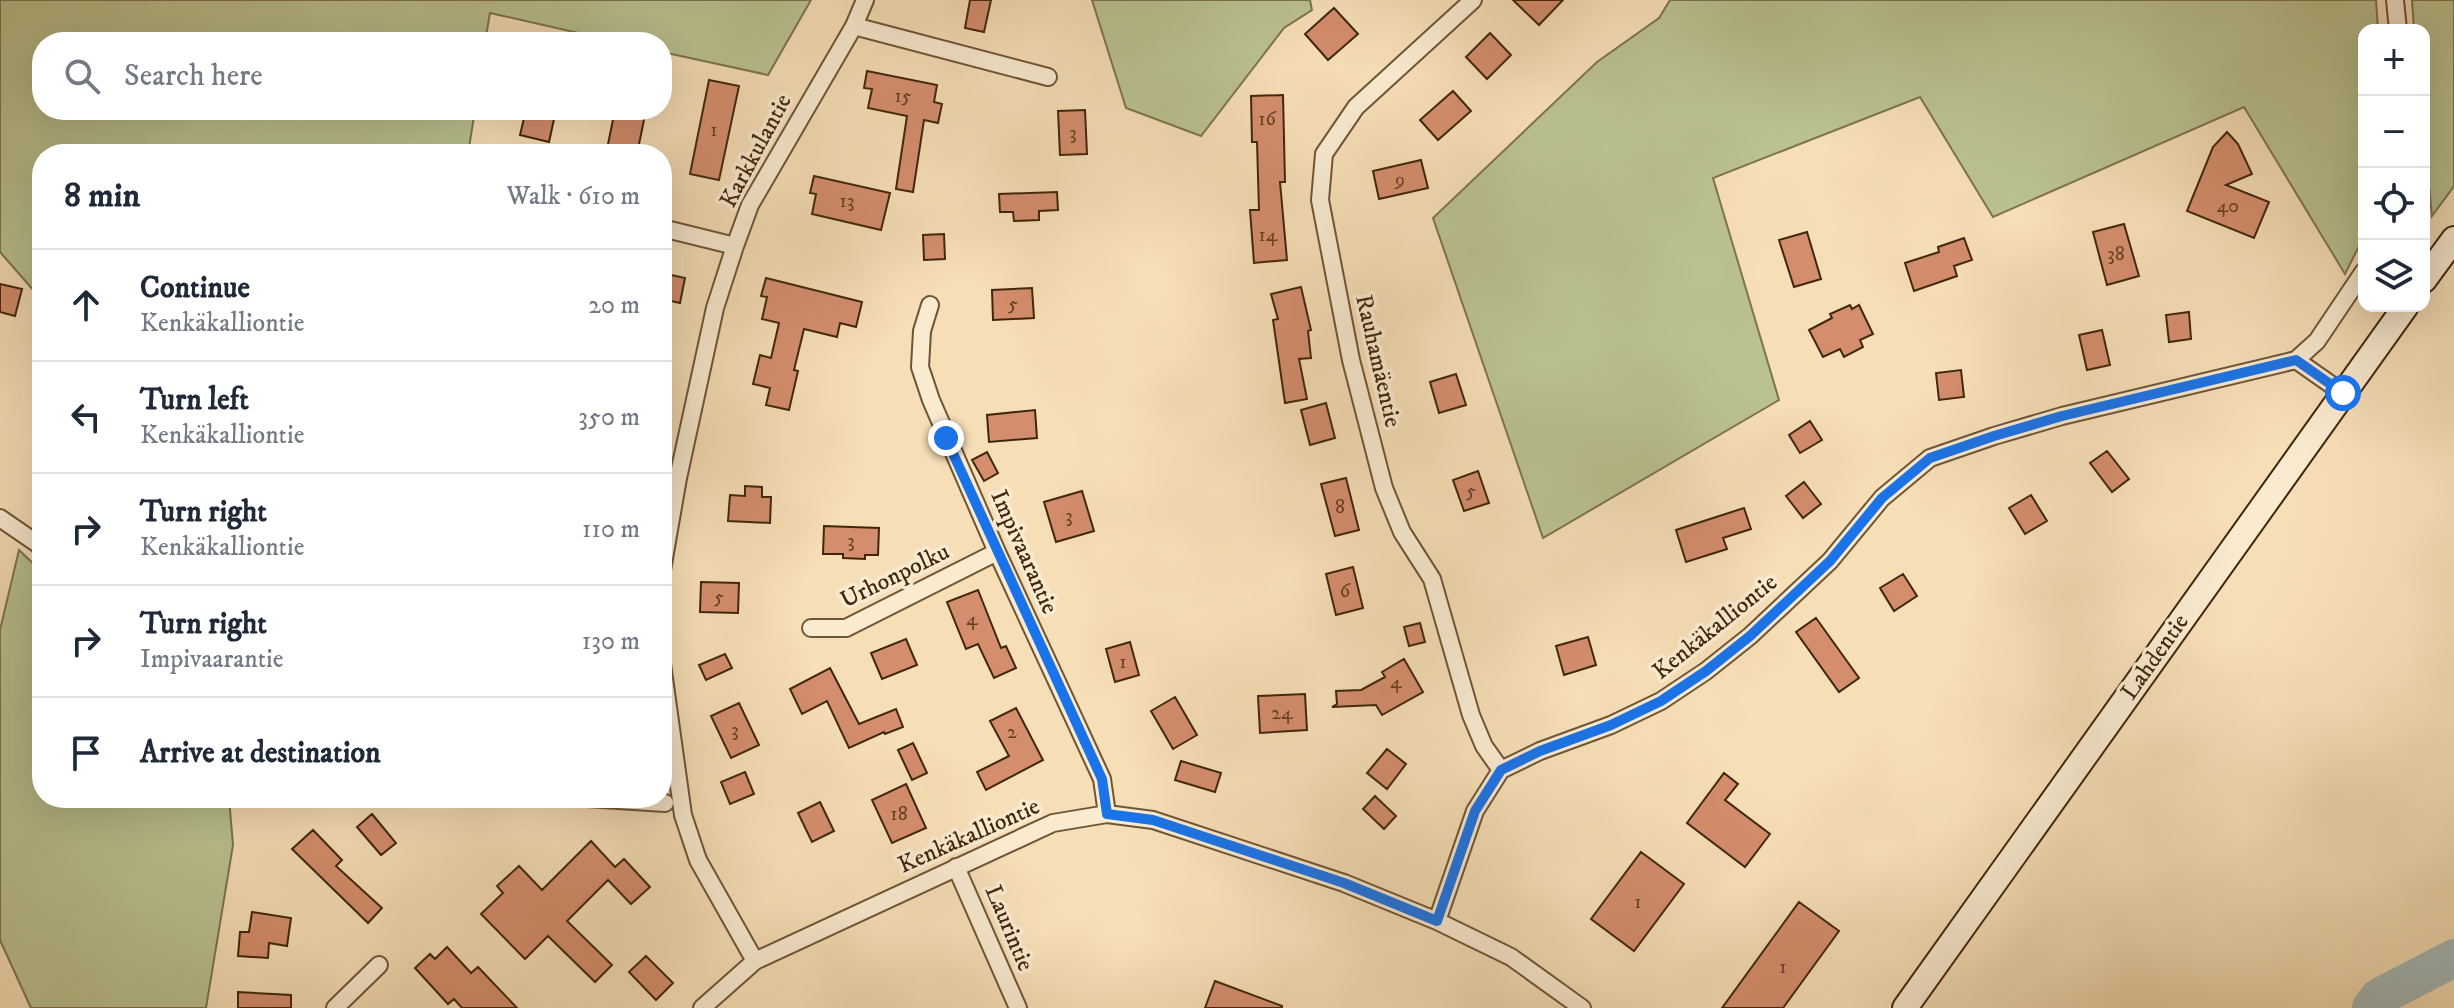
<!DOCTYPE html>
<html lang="en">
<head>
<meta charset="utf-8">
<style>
	body { margin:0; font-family:"IM FELL DW Pica",serif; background:#f2f2f3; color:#1f2937 }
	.controls { position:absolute; right:24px; top:24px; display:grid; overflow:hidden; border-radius:16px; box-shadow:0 8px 32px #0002 }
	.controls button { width:72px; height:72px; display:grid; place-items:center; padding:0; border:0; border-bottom:2px solid #e0e1e3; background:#fff; color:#1f2937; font:40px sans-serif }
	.stop { position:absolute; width:24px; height:24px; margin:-18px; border:6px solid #1a73e8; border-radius:50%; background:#fff }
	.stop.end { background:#1a73e8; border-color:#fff; box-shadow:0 2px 8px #0008 }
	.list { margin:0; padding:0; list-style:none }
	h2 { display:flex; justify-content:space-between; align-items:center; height:104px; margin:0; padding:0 32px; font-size:34px }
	h2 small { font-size:26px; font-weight:400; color:#747a83 }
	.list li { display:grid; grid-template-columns:52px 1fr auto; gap:24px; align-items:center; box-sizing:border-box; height:112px; padding:0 32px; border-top:2px solid #e0e1e3 }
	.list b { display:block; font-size:30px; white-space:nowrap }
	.list p { margin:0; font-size:26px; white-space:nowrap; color:#747a83 }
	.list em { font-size:26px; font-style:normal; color:#747a83 }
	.icon { flex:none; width:44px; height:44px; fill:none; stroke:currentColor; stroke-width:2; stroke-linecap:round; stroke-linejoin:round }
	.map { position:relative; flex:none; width:2454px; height:1008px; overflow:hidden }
	.search { position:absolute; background:#fff; box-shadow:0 8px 32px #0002; left:32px; top:32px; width:640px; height:88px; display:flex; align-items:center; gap:20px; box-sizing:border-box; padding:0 28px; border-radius:32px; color:#747a83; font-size:30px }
	.panel { position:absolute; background:#fff; box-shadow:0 8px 32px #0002; left:32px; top:144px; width:640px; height:664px; border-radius:32px }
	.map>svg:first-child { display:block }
</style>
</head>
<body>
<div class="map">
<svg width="2454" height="1008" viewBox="0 0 2454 1008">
	<rect width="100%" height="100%" fill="#f6deb6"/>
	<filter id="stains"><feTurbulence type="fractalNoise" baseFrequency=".0025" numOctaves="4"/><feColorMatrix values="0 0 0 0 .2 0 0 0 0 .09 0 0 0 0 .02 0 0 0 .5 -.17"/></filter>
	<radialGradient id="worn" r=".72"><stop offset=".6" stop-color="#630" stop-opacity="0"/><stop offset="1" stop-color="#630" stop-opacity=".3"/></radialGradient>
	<path fill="#bac290" stroke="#7d744e" stroke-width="2" d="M 0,0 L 811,0 L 768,75 L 662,52 L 662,42 L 618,42 L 490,13 L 485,42 L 42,42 L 42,110 L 475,110 L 468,154 L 42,154 L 42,300 L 0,252 Z
		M 1092,0 L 1310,0 L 1312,10 L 1284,28 L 1201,136 L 1126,108 Z
		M 1670,0 L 2376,0 L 2378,30 L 2364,30 L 2364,236 L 2345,274 L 2244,107 L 1993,217 L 1920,97 L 1713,178 L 1779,400 L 1543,538 L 1433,218 L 1597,62 L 1659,18 Z
		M 2412,0 L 2454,0 L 2454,186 L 2432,216 L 2424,133 L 2424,30 L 2414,30 Z
		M 19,550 L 42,572 L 42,798 L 229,798 L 233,845 L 206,1008 L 31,1008 L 0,940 L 0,630 Z"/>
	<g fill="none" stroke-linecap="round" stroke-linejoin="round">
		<path stroke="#a3b9ba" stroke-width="38" d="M 2371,1008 L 2379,997 L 2454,958"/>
	</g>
	<path fill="#d48d6d" stroke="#40270c" stroke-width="2" d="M 970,0 L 991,0 L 984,32 L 965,28 Z
		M 1513,0 L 1563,0 L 1539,25 Z
		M 1334,8 L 1358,34 L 1328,60 L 1305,34 Z
		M 1490,33 L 1511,55 L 1487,79 L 1466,57 Z
		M 867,71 L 937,85 L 934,102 L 942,104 L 938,123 L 924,120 L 913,192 L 896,189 L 907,116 L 868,108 L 872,89 L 864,88 Z
		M 709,80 L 739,86 L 719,180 L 690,174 Z
		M 1453,91 L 1471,111 L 1438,140 L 1420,120 Z
		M 1283,95 L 1285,182 L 1280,182 L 1287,260 L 1254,263 L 1250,210 L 1259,210 L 1257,142 L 1252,142 L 1251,96 Z
		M 526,110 L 556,110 L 549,142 L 520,135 Z
		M 615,110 L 646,110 L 637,154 L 606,154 Z
		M 1085,110 L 1087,154 L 1060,155 L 1058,111 Z
		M 2227,132 L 2238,144 L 2252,174 L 2226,185 L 2269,202 L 2254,238 L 2187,211 L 2213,147 Z
		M 1421,160 L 1428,188 L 1379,199 L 1373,171 Z
		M 814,176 L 890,193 L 881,230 L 812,214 L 816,194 L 810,193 Z
		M 1057,192 L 1058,210 L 1039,211 L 1039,220 L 1014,221 L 1013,212 L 1000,212 L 999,194 Z
		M 2124,224 L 2139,276 L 2107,285 L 2093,232 Z
		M 1807,232 L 1821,279 L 1794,287 L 1779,240 Z
		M 944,234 L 945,259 L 924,260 L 923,235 Z
		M 1964,238 L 1972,260 L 1954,266 L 1957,276 L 1914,291 L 1905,263 L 1939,252 L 1938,247 Z
		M 662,273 L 685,278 L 680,303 L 662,299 Z
		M 766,278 L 862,302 L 856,327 L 840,323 L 837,337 L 804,329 L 794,370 L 798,371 L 789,410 L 766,405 L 770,388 L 753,384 L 760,355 L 771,358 L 779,323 L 762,319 L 767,297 L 761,296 Z
		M 0,284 L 22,289 L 15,316 L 0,312 Z
		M 1301,287 L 1311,330 L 1308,331 L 1311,358 L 1299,359 L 1307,399 L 1285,403 L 1273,320 L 1278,319 L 1271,294 Z
		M 1032,288 L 1034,318 L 993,320 L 992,290 Z
		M 1850,305 L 1852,309 L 1859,305 L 1873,334 L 1860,340 L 1863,347 L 1844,357 L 1840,349 L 1823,357 L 1809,330 L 1832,318 L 1830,314 Z
		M 2189,312 L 2191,339 L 2169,342 L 2166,315 Z
		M 2102,330 L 2110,365 L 2087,370 L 2079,335 Z
		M 1961,370 L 1964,397 L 1939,400 L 1936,373 Z
		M 1456,374 L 1466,405 L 1439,413 L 1430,382 Z
		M 1326,403 L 1335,438 L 1310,445 L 1301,410 Z
		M 1035,410 L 1037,438 L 989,442 L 987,415 Z
		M 1810,421 L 1822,440 L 1800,453 L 1789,435 Z
		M 2107,451 L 2129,479 L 2112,492 L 2090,463 Z
		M 987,452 L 998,473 L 984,481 L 972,460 Z
		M 1478,471 L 1489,503 L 1464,511 L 1453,480 Z
		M 1346,478 L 1359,530 L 1335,536 L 1321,484 Z
		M 1804,482 L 1821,504 L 1803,518 L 1786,496 Z
		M 745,486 L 762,487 L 762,497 L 771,497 L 770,523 L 728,521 L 730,495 L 745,496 Z
		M 1082,491 L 1094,531 L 1056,542 L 1044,502 Z
		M 2031,495 L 2047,521 L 2025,534 L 2009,508 Z
		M 1744,508 L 1751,529 L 1723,538 L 1727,549 L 1686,562 L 1676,530 Z
		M 824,526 L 879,528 L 878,555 L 865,555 L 865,559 L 843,558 L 843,554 L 823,554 Z
		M 1353,567 L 1363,608 L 1336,615 L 1326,574 Z
		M 1903,574 L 1917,596 L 1894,611 L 1880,588 Z
		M 701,582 L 739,583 L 738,613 L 700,612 Z
		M 978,590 L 1001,648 L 1006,646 L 1016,668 L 994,678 L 978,644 L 966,649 L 947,602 Z
		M 1816,618 L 1859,678 L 1839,692 L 1796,632 Z
		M 1420,623 L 1425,642 L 1409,646 L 1404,627 Z
		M 1588,637 L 1596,665 L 1564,675 L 1556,646 Z
		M 906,639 L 917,665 L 882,679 L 871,653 Z
		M 1130,642 L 1139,675 L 1115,682 L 1106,649 Z
		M 725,654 L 732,668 L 706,680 L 699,665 Z
		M 1404,659 L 1423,692 L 1382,715 L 1376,705 L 1332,707 L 1337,704 L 1336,691 L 1361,690 L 1385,677 L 1382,672 Z
		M 830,668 L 859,724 L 896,709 L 903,727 L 885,734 L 884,732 L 849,748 L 827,701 L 802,714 L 790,689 Z
		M 1305,694 L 1307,730 L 1260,733 L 1258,696 Z
		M 1175,697 L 1197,735 L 1173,749 L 1151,711 Z
		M 739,703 L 759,745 L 731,758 L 711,716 Z
		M 1016,708 L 1043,760 L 986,790 L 977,772 L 1009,756 L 990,721 Z
		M 913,743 L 927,773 L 912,780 L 898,750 Z
		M 1387,749 L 1406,764 L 1387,789 L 1367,773 Z
		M 1181,761 L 1221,773 L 1215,792 L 1175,780 Z
		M 745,772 L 754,794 L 730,804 L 721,782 Z
		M 1724,773 L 1738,784 L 1725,800 L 1770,834 L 1745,867 L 1687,823 Z
		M 906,784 L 926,828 L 892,843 L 872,800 Z
		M 1375,796 L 1396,816 L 1384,829 L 1363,809 Z
		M 820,802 L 834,831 L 812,842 L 798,813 Z
		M 372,814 L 396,843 L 381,855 L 357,827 Z
		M 313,830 L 342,860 L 336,866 L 382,908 L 368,923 L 292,849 Z
		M 591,841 L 615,867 L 624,859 L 650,887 L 631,904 L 608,880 L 567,921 L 612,965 L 595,982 L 548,936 L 525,959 L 481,914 L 503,893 L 497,886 L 519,866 L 542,890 Z
		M 1641,852 L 1684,884 L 1634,951 L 1591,919 Z
		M 1799,902 L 1839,931 L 1783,1008 L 1722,1008 Z
		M 252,912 L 291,918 L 287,946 L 269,943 L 268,958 L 238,956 L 240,932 L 249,932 Z
		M 447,947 L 471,973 L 478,967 L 517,1008 L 462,1008 L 454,999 L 448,1004 L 415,968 L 430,954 L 435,959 Z
		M 646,956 L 673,983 L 656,1000 L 629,972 Z
		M 1215,981 L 1282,1006 L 1282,1008 L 1205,1008 Z
		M 238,992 L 291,995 L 291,1008 L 238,1008 Z"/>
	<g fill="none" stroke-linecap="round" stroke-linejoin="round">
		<g stroke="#6e5536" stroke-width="20">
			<path id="minor" d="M 1473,0 L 1356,107 L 1324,154 L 1320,200 L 1351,360 L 1384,488 L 1402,532 L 1432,579 L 1471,715 L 1484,746 L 1501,770
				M 2395,0 L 2398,30
				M 854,26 L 1048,77
				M 662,228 L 735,246
				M 930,305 L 922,331 L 920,367 L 931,400 L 997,552 L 1102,779 L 1107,814
				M 2296,360 L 2343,393
				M 662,474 L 678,478
				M 0,518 L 42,547
				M 662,570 L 678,478 L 715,308 L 735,246 L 750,205 L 854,26 L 865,0
				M 811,628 L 846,628 L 997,552
				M 662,664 L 683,815 L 698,860 L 755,961
				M 587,798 L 665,803
				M 956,867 L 1018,1008
				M 1437,921 L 1511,957 L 1582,1008
				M 335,1008 L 379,965
				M 702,1008 L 755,961 L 1053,823 L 1107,814 L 1153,820 L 1344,883 L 1437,921 L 1475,811 L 1501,770 L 1540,751 L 1611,725 L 1661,701 L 1706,671 L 1750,636 L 1830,561 L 1882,498 L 1930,458 L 1994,436 L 2062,416 L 2296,360 L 2317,341 L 2364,271"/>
		</g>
		<g stroke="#40270c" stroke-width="28">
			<path id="secondary" d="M 2424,280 L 2454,239
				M 1905,1008 L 2406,306"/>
		</g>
		<use href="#minor" stroke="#f9ead0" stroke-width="16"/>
		<use href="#secondary" stroke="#f9ead0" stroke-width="24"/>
	</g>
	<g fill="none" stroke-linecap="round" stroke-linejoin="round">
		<path stroke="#1a73e8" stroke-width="10" d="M 946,438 L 1102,779 L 1107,814 L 1153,820 L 1344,883 L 1437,921 L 1475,811 L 1501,770 L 1540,751 L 1611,725 L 1661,701 L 1706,671 L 1750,636 L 1830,561 L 1882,498 L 1930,458 L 1994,436 L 2062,416 L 2296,360 L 2343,393"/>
	</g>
	<g text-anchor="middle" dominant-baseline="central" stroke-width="7" stroke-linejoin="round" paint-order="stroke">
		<g font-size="20" fill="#654024">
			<text x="903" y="96">15</text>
			<text x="1267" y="119">16</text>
			<text x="714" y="130">1</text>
			<text x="1073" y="133">3</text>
			<text x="1400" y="180">9</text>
			<text x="847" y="201">13</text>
			<text x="2228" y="206">40</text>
			<text x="1268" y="235">14</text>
			<text x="2116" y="254">38</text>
			<text x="1013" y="304">5</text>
			<text x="1471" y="491">5</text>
			<text x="1340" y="507">8</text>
			<text x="1069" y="516">3</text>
			<text x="851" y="541">3</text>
			<text x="1345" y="591">6</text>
			<text x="719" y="597">5</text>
			<text x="972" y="619">4</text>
			<text x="1123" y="662">1</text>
			<text x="1396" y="682">4</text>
			<text x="1282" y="713">24</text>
			<text x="735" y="730">3</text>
			<text x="1012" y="732">2</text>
			<text x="899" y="814">18</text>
			<text x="1638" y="902">1</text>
			<text x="1783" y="967">1</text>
		</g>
		<g font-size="24" fill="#40270c" stroke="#f9ead0">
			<text transform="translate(756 151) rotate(-62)">Karkkulantie</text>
			<text transform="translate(1378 361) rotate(77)">Rauhamäentie</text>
			<text transform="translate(1024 552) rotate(66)">Impivaarantie</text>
			<text transform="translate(895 576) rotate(-26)">Urhonpolku</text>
			<text transform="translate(1715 627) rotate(-39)">Kenkäkalliontie</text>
			<text transform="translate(2155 657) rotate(-55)">Lahdentie</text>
			<text transform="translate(969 836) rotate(-24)">Kenkäkalliontie</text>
			<text transform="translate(1009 928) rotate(67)">Laurintie</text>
		</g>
	</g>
	<rect width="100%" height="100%" filter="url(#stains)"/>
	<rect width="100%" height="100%" fill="url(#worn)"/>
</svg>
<div class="controls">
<button>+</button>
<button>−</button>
<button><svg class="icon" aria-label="locate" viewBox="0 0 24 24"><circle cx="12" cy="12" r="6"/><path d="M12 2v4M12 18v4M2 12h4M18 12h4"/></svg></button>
<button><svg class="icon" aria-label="layers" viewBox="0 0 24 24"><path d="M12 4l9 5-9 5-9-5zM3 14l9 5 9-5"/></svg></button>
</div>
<div class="stop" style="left:2343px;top:393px"></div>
<div class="stop end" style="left:946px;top:438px"></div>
<div class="search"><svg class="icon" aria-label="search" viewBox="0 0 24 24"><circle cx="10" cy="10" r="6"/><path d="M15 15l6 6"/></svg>Search here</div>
<section class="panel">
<h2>8 min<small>Walk · 610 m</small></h2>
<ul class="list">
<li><svg class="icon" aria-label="ahead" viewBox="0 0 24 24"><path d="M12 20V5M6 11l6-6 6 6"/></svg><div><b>Continue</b><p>Kenkäkalliontie</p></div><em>20 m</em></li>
<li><svg class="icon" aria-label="left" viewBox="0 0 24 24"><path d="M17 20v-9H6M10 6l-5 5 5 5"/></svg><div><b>Turn left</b><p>Kenkäkalliontie</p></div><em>350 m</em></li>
<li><svg class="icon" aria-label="right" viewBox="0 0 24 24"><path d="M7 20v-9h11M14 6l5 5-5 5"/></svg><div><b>Turn right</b><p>Kenkäkalliontie</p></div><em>110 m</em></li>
<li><svg class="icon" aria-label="right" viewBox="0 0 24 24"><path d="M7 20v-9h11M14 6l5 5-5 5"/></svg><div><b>Turn right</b><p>Impivaarantie</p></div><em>130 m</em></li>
<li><svg class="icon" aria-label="arrive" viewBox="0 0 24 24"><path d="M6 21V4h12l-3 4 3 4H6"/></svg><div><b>Arrive at destination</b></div></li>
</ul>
</section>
</div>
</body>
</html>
